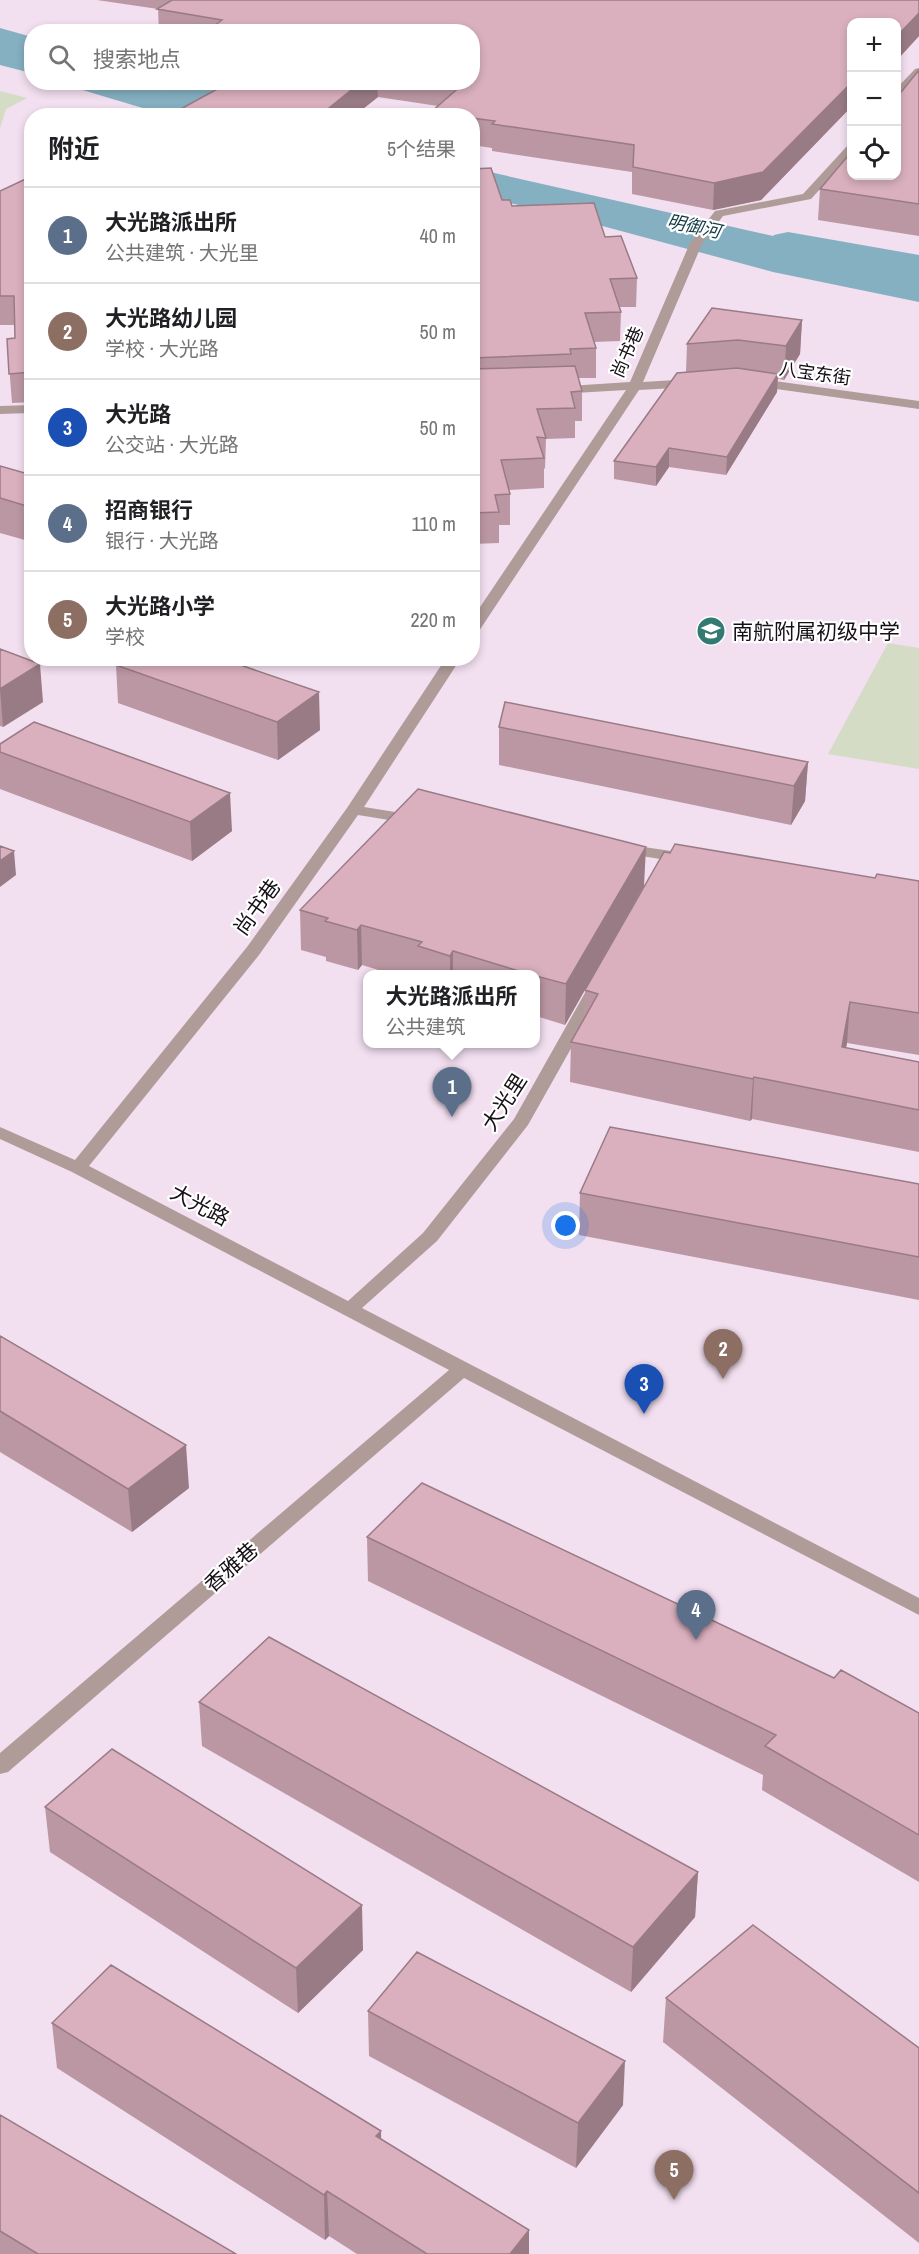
<!DOCTYPE html>
<html lang="zh">
<head>
<meta charset="utf-8">
<style>
	body { margin:0; font-family:"Archivo Narrow","Noto Sans SC",sans-serif; background:#f2f2f2; color:#202124 }
	.controls { position:absolute; right:18px; top:18px; display:grid; overflow:hidden; border-radius:12px; box-shadow:0 3px 9px #0003 }
	.controls button { width:54px; height:54px; display:grid; place-items:center; padding:0; border:0; border-bottom:2px solid #e0e0e0; background:#fff; color:#202124; font:30px sans-serif }
	.you { position:absolute; left:566px; top:1226px; width:21px; height:21px; margin:-15px; border:4px solid #fff; border-radius:50%; background:#1a73e8; box-shadow:0 0 0 9px #1a73e833 }
	.badge { display:grid; place-items:center; width:39px; height:39px; border-radius:50%; background:#337a73; color:#fff; font-size:20px; font-weight:700 }
	.pin { position:absolute; translate:-50% -50px; filter:drop-shadow(0 2px 3px #0008) }
	.pin::after { content:''; position:absolute; top:32px; width:21px; height:18px; background:inherit; clip-path:polygon(0 0,100% 0,50% 100%) }
	.popup { position:absolute; left:363px; top:970px; width:177px; height:78px; box-sizing:border-box; display:grid; place-content:center; border-radius:12px; background:#fff; filter:drop-shadow(0 2px 4px #0005); font-size:20px; white-space:nowrap; color:#757577 }
	.popup b { font-size:22px; color:#202124 }
	.popup::after { content:''; position:absolute; left:50%; top:100%; margin-left:-12px; border:12px solid transparent; border-top-color:#fff }
	.list { margin:0; padding:0; list-style:none }
	h2 { display:flex; justify-content:space-between; align-items:center; height:78px; margin:0; padding:0 24px; font-size:26px }
	h2 small { font-size:20px; font-weight:400; color:#757577 }
	.list li { display:grid; grid-template-columns:39px 1fr auto; gap:18px; align-items:center; box-sizing:border-box; height:96px; padding:0 24px; border-top:2px solid #e0e0e0 }
	.list b { display:block; font-size:22px; white-space:nowrap }
	.list p { margin:0; font-size:20px; white-space:nowrap; color:#757577 }
	.list em { font-size:20px; font-style:normal; color:#757577 }
	.icon { flex:none; width:33px; height:33px; fill:none; stroke:currentColor; stroke-width:2; stroke-linecap:round; stroke-linejoin:round }
	.map { position:relative; flex:none; width:919px; height:2254px; overflow:hidden }
	.search { position:absolute; background:#fff; box-shadow:0 3px 9px #0003; left:24px; top:24px; width:456px; height:66px; display:flex; align-items:center; gap:15px; box-sizing:border-box; padding:0 21px; border-radius:24px; color:#757577; font-size:22px }
	.panel { position:absolute; background:#fff; box-shadow:0 3px 9px #0003; left:24px; top:108px; width:456px; height:558px; border-radius:24px }
	.map>svg:first-child { display:block }
</style>
</head>
<body>
<div class="map">
<svg width="919" height="2254" viewBox="0 0 919 2254">
	<rect width="100%" height="100%" fill="#f2dff0"/>
	<path fill="#d4dcc5" d="M 0,91 L 27,98 L 6,109 L 0,128 Z
		M 888,643 L 919,648 L 919,769 L 828,754 Z"/>
	<path fill="#85b0c1" d="M 0,41 L 31,50 L 31,73 L 0,65 Z
		M 59,83 L 148,83 L 272,115 L 166,115 Z
		M 472,168 L 919,269 L 919,302 L 773,272 L 569,217 L 473,194 Z"/>
	<g fill="none" stroke-linecap="round" stroke-linejoin="round">
		<path fill="#85b0c1" fill-rule="evenodd" d="M 0,28 L 32,37 L 32,59 L 0,50 Z
			M 140,82 L 201,82 L 293,108 L 298,116 L 237,116 L 145,90 Z
			M 788,232 L 919,255 L 919,279 L 774,253 L 768,244 L 774,235 Z"/>
		<path fill="#af9c99" fill-rule="evenodd" d="M 919,68 L 919,77 L 896,99 L 896,89 L 915,69 Z
			M 852,144 L 852,154 L 811,199 L 723,216 L 702,244 L 643,382 L 692,379 L 698,383 L 692,387 L 639,390 L 479,631 L 472,635 L 472,619 L 626,390 L 558,394 L 553,393 L 552,390 L 553,387 L 630,382 L 690,243 L 715,211 L 803,194 L 848,145 Z
			M 753,378 L 919,401 L 919,409 L 748,385 L 747,382 L 748,379 Z
			M 32,405 L 32,413 L 0,414 L 0,406 Z
			M 446,658 L 461,658 L 364,807 L 420,816 L 422,819 L 420,822 L 414,824 L 358,815 L 259,955 L 89,1166 L 348,1301 L 423,1233 L 514,1119 L 590,984 L 602,984 L 605,988 L 528,1125 L 437,1241 L 362,1308 L 919,1598 L 919,1615 L 464,1378 L 8,1772 L 0,1774 L 0,1753 L 449,1370 L 72,1172 L 0,1139 L 0,1127 L 75,1160 L 247,947 L 347,808 Z
			M 623,844 L 685,853 L 693,858 L 685,863 L 617,852 L 615,849 Z"/>
	</g>
	<path fill="#bb97a3" d="M 97,0 L 919,0 L 919,36 L 897,60 L 897,22 L 852,22 L 852,106 L 761,200 L 713,210 L 632,194 L 632,172 L 492,151 L 492,148 L 472,145 L 472,116 L 431,116 L 431,112 L 438,106 L 378,97 L 354,116 L 168,116 L 230,82 L 472,82 L 472,32 L 159,32 L 158,9 Z
		M 919,70 L 919,236 L 818,220 L 820,189 Z
		M 472,169 L 502,200 L 512,206 L 605,237 L 637,278 L 636,307 L 619,307 L 621,312 L 620,341 L 594,342 L 596,348 L 596,378 L 578,378 L 582,391 L 582,421 L 575,421 L 575,438 L 546,439 L 545,469 L 544,468 L 544,488 L 509,490 L 510,494 L 510,525 L 499,525 L 499,543 L 472,544 Z
		M 32,176 L 32,402 L 12,403 L 7,339 L 15,338 L 14,325 L 0,325 L 0,191 Z
		M 802,320 L 800,354 L 784,380 L 778,379 L 777,392 L 726,475 L 669,467 L 656,486 L 614,479 L 614,461 L 686,372 L 687,344 Z
		M 0,466 L 32,475 L 32,542 L 0,533 Z
		M 0,649 L 43,702 L 3,727 L 0,726 Z
		M 317,658 L 336,658 L 329,663 Z
		M 116,665 L 320,730 L 278,760 L 118,703 Z
		M 499,727 L 808,762 L 805,801 L 791,825 L 499,765 Z
		M 0,744 L 232,831 L 192,861 L 0,789 Z
		M 670,853 L 875,878 L 919,881 L 919,1055 L 847,1043 L 846,1048 L 919,1062 L 919,1152 L 752,1119 L 750,1121 L 570,1082 L 571,1042 L 584,1018 L 585,990 Z
		M 644,886 L 565,1025 L 536,1016 L 536,975 L 395,975 L 362,965 L 358,970 L 326,961 L 326,957 L 301,950 L 300,910 Z
		M 919,1184 L 919,1300 L 579,1235 L 580,1193 Z
		M 0,1336 L 189,1488 L 132,1532 L 0,1452 Z
		M 367,1537 L 834,1678 L 919,1713 L 919,1882 L 762,1790 L 763,1775 L 368,1581 Z
		M 199,1702 L 698,1872 L 695,1917 L 631,1992 L 202,1746 Z
		M 45,1807 L 363,1950 L 298,2013 L 50,1852 Z
		M 666,1998 L 919,2048 L 919,2243 L 663,2042 Z
		M 368,2011 L 623,2105 L 576,2168 L 369,2056 Z
		M 52,2023 L 381,2131 L 381,2139 L 529,2230 L 529,2254 L 357,2254 L 329,2236 L 325,2240 L 57,2068 Z
		M 0,2115 L 236,2254 L 0,2254 Z"/>
	<path fill="#997b85" d="M 919,13 L 919,36 L 897,60 L 897,36 Z
		M 361,82 L 377,82 L 378,97 L 354,116 L 319,116 Z
		M 852,82 L 852,106 L 761,200 L 713,210 L 714,183 Z
		M 802,320 L 800,354 L 784,380 L 786,346 Z
		M 778,374 L 777,392 L 726,475 L 727,457 Z
		M 669,448 L 669,467 L 656,486 L 656,467 Z
		M 32,506 L 32,525 L 30,507 Z
		M 329,658 L 336,658 L 329,663 Z
		M 40,664 L 43,702 L 3,727 L 0,689 Z
		M 319,692 L 320,730 L 278,760 L 277,722 Z
		M 808,762 L 805,801 L 791,825 L 794,786 Z
		M 230,793 L 232,831 L 192,861 L 190,822 Z
		M 646,847 L 644,886 L 565,1025 L 566,984 Z
		M 14,851 L 16,875 L 0,887 L 0,861 Z
		M 361,925 L 362,965 L 358,970 L 357,930 Z
		M 453,951 L 453,975 L 450,975 L 450,956 Z
		M 850,1002 L 847,1043 L 838,1088 L 842,1047 Z
		M 754,1077 L 752,1119 L 750,1121 L 753,1079 Z
		M 186,1445 L 189,1488 L 132,1532 L 128,1489 Z
		M 698,1872 L 695,1917 L 631,1992 L 633,1947 Z
		M 362,1905 L 363,1950 L 298,2013 L 296,1968 Z
		M 625,2061 L 623,2105 L 576,2168 L 578,2123 Z
		M 381,2131 L 382,2175 L 376,2136 Z
		M 327,2191 L 329,2236 L 325,2240 L 324,2195 Z
		M 529,2230 L 529,2254 L 510,2254 Z"/>
	<path fill="#dab0be" stroke="#997b85" stroke-width="1.5" d="M 172,0 L 919,0 L 919,13 L 897,36 L 897,22 L 852,22 L 852,82 L 763,172 L 714,183 L 633,167 L 634,145 L 492,124 L 495,121 L 472,118 L 472,116 L 456,116 L 431,112 L 463,84 L 456,82 L 472,82 L 472,32 L 206,32 L 222,20 L 157,9 Z
		M 919,70 L 919,204 L 820,189 L 852,151 L 852,176 L 897,176 L 897,97 Z
		M 230,82 L 361,82 L 319,116 L 168,116 Z
		M 491,168 L 502,200 L 510,200 L 512,206 L 594,203 L 605,237 L 621,236 L 637,278 L 610,279 L 621,312 L 585,313 L 596,348 L 570,349 L 571,354 L 472,358 L 472,169 Z
		M 32,176 L 32,372 L 9,374 L 7,339 L 15,338 L 14,296 L 0,296 L 0,191 Z
		M 712,308 L 802,320 L 786,346 L 738,340 L 687,344 Z
		M 575,366 L 582,391 L 571,392 L 575,408 L 537,409 L 546,438 L 537,437 L 544,458 L 501,460 L 510,494 L 495,495 L 499,512 L 472,513 L 472,369 Z
		M 737,368 L 778,374 L 727,457 L 669,448 L 656,467 L 614,461 L 677,373 Z
		M 0,466 L 32,475 L 32,506 L 30,507 L 0,498 Z
		M 0,649 L 40,664 L 0,689 Z
		M 126,658 L 220,658 L 319,692 L 277,722 L 116,665 Z
		M 505,702 L 808,762 L 794,786 L 499,727 Z
		M 34,722 L 230,793 L 190,822 L 0,752 L 0,744 Z
		M 418,789 L 646,847 L 566,984 L 536,976 L 536,975 L 532,975 L 453,951 L 450,956 L 418,946 L 422,942 L 361,925 L 357,930 L 325,921 L 328,918 L 300,910 Z
		M 675,844 L 875,878 L 877,874 L 919,881 L 919,1013 L 850,1002 L 842,1047 L 919,1062 L 919,1110 L 754,1077 L 753,1079 L 571,1042 L 598,994 L 585,990 L 664,852 L 670,853 Z
		M 0,846 L 14,851 L 0,861 Z
		M 610,1127 L 919,1184 L 919,1257 L 580,1193 Z
		M 0,1336 L 186,1445 L 128,1489 L 0,1411 Z
		M 422,1483 L 834,1678 L 841,1670 L 919,1713 L 919,1835 L 765,1746 L 776,1735 L 367,1537 Z
		M 269,1637 L 698,1872 L 633,1947 L 199,1702 Z
		M 112,1749 L 362,1905 L 296,1968 L 45,1807 Z
		M 753,1925 L 919,2048 L 919,2193 L 666,1998 Z
		M 417,1952 L 625,2061 L 578,2123 L 368,2011 Z
		M 111,1965 L 381,2131 L 376,2136 L 529,2230 L 510,2254 L 427,2254 L 327,2191 L 324,2195 L 52,2023 Z
		M 0,2115 L 236,2254 L 38,2254 L 0,2231 Z"/>
	<defs>
		<g id="school-disc" transform="scale(1.5)"><circle r="9.5" fill="#337a73" stroke="#fff"/><path d="M0-5L7-2L0 1L-7-2ZM-4 1L0 2.5L4 1V4Q0 6-4 4Z" fill="#fff"/></g>
	</defs>
	<g fill-rule="evenodd">
		<use href="#school-disc" x="711" y="631"/>
	</g>
	<g text-anchor="middle" dominant-baseline="central" stroke-width="4.5" stroke-linejoin="round" paint-order="stroke">
		<g font-size="18" font-style="italic" fill="#143b48" stroke="#fff">
			<text transform="translate(694 226) rotate(12)">明御河</text>
		</g>
		<g font-size="18" fill="#161016" stroke="#fff">
			<text transform="translate(627 352) rotate(-66)">尚书巷</text>
			<text transform="translate(815 373) rotate(8)">八宝东街</text>
		</g>
		<g font-size="21" fill="#161016" stroke="#fff" text-anchor="start">
			<text x="732" y="631">南航附属初级中学</text>
		</g>
		<g font-size="21" fill="#161016" stroke="#fff">
			<text transform="translate(257 907) rotate(-54)">尚书巷</text>
			<text transform="translate(504 1102) rotate(-57)">大光里</text>
			<text transform="translate(200 1205) rotate(28)">大光路</text>
			<text transform="translate(231 1567) rotate(-41)">香雅巷</text>
		</g>
	</g>
</svg>
<div class="controls">
<button>+</button>
<button>−</button>
<button><svg class="icon" aria-label="locate" viewBox="0 0 24 24"><circle cx="12" cy="12" r="6"/><path d="M12 2v4M12 18v4M2 12h4M18 12h4"/></svg></button>
</div>
<div class="you"></div>
<div class="pin badge" style="left:452px;top:1117px;background:#5c6f8a">1</div>
<div class="popup"><b>大光路派出所</b>公共建筑</div>
<div class="pin badge" style="left:723px;top:1379px;background:#8d6e63">2</div>
<div class="pin badge" style="left:644px;top:1414px;background:#1a4fb4">3</div>
<div class="pin badge" style="left:696px;top:1640px;background:#5c6f8a">4</div>
<div class="pin badge" style="left:674px;top:2200px;background:#8d6e63">5</div>
<div class="search"><svg class="icon" aria-label="search" viewBox="0 0 24 24"><circle cx="10" cy="10" r="6"/><path d="M15 15l6 6"/></svg>搜索地点</div>
<section class="panel">
<h2>附近<small>5个结果</small></h2>
<ul class="list">
<li><span class="badge" style="background:#5c6f8a">1</span><div><b>大光路派出所</b><p>公共建筑 · 大光里</p></div><em>40 m</em></li>
<li><span class="badge" style="background:#8d6e63">2</span><div><b>大光路幼儿园</b><p>学校 · 大光路</p></div><em>50 m</em></li>
<li><span class="badge" style="background:#1a4fb4">3</span><div><b>大光路</b><p>公交站 · 大光路</p></div><em>50 m</em></li>
<li><span class="badge" style="background:#5c6f8a">4</span><div><b>招商银行</b><p>银行 · 大光路</p></div><em>110 m</em></li>
<li><span class="badge" style="background:#8d6e63">5</span><div><b>大光路小学</b><p>学校</p></div><em>220 m</em></li>
</ul>
</section>
</div>
</body>
</html>
